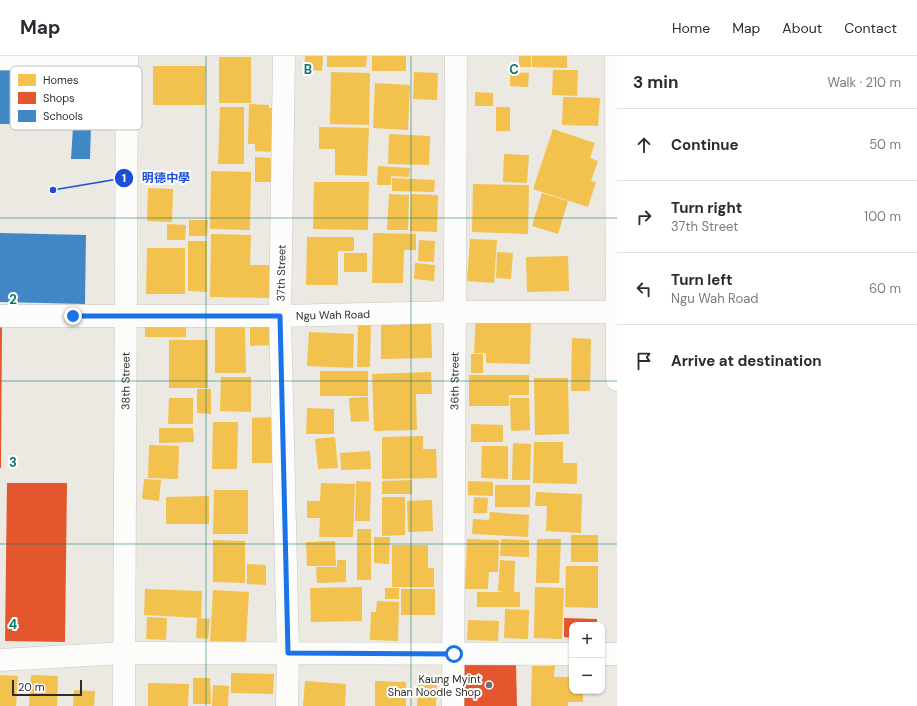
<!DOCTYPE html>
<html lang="en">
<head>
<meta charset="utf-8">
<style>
	body { margin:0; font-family:"DM Sans","Noto Sans SC",sans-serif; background:#f2f2f3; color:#2b2b33 }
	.controls { position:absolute; right:12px; bottom:12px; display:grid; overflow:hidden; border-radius:8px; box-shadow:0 1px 3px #0004 }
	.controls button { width:36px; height:36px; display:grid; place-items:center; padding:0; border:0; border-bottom:1px solid #e1e1e2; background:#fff; color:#2b2b33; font:20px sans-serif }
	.scale { position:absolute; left:12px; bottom:10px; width:70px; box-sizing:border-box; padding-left:4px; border:2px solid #2d2d2d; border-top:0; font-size:11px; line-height:14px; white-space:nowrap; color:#2d2d2d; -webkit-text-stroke:3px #fff; paint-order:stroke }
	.stop { position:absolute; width:12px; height:12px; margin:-9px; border:3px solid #1a73e8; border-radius:50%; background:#fff }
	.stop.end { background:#1a73e8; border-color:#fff; box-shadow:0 1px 4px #0008 }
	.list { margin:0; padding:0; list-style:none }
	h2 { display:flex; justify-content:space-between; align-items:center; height:52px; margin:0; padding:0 16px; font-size:17px }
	h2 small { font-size:13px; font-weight:400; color:#7c7c81 }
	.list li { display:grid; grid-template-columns:26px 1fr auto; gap:12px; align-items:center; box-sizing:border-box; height:72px; padding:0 16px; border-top:1px solid #e1e1e2 }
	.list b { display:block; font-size:15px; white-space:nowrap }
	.list p { margin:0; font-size:13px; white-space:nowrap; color:#7c7c81 }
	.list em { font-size:13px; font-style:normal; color:#7c7c81 }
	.icon { flex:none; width:22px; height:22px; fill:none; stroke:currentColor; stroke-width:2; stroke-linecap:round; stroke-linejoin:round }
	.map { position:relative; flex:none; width:617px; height:650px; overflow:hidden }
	header { display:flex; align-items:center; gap:24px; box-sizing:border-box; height:56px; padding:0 20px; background:#fff; border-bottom:1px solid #e1e1e2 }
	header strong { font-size:19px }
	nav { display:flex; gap:22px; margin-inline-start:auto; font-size:14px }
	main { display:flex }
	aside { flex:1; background:#fff }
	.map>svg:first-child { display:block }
</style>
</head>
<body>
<header>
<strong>Map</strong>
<nav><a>Home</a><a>Map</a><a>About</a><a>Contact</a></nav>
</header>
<main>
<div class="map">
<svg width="617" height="650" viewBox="0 0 617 650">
	<rect width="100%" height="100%" fill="#ebe9e2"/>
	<path fill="#f2c14e" d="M 305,0 L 323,0 L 322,15 L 304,13 Z
		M 327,0 L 367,0 L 366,11 L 327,11 Z
		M 372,0 L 406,0 L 406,15 L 372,15 Z
		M 519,0 L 531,0 L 531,11 L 519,11 Z
		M 532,0 L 567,0 L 567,12 L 532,11 Z
		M 219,1 L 251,1 L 251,47 L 219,47 Z
		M 153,10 L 206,10 L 205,49 L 153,49 Z
		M 553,14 L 578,14 L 577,40 L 552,39 Z
		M 331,16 L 370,17 L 369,69 L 330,68 Z
		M 414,16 L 438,17 L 437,44 L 413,43 Z
		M 510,16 L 529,17 L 528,31 L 510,30 Z
		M 375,27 L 410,29 L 408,74 L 373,72 Z
		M 475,36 L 493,37 L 493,50 L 475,50 Z
		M 563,41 L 600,42 L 598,70 L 562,69 Z
		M 249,48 L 269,49 L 269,52 L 276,52 L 274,96 L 255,95 L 255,88 L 248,88 Z
		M 220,51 L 244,51 L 244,108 L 218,108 Z
		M 496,51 L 510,51 L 510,75 L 496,75 Z
		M 319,71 L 369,72 L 367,120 L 335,119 L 335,93 L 319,93 Z
		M 553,73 L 595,87 L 590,102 L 598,105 L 591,125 L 596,126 L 588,151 L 533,133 Z
		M 389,78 L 430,80 L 429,109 L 388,108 Z
		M 504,98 L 529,99 L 527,127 L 503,126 Z
		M 255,101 L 272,102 L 272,126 L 255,126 Z
		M 378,110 L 410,112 L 409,121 L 391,120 L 391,129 L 377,129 Z
		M 211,115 L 251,116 L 250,174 L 210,173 Z
		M 392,122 L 435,124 L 434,136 L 392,135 Z
		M 314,126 L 369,126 L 368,174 L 313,173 Z
		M 473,128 L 529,129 L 528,178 L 472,176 Z
		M 148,132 L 173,133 L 172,166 L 147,165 Z
		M 542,137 L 568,145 L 558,178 L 532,170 Z
		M 389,138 L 409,139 L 408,174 L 387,174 Z
		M 411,138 L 438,139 L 437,176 L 410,175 Z
		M 189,164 L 208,164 L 207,180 L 189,180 Z
		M 167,168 L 186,169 L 185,184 L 167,184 Z
		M 373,177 L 416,178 L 416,194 L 404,194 L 403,227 L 372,227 Z
		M 211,178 L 251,179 L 250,209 L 271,209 L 271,242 L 210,241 Z
		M 307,181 L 354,181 L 354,195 L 338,195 L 338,229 L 306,229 Z
		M 470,183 L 497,184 L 494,227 L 467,225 Z
		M 419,184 L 435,185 L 434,206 L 418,205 Z
		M 188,185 L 207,185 L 207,236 L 188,235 Z
		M 147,192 L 185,192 L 185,238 L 146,238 Z
		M 497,196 L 513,197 L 511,223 L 496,222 Z
		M 344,197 L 367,197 L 367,216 L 344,216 Z
		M 568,200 L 569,235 L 527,236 L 526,201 Z
		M 415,207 L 435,209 L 434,225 L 414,223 Z
		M 476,257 L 531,259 L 530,308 L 486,307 L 486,297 L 474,297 Z
		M 145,262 L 186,262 L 186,281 L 145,281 Z
		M 250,263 L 274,263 L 273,289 L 250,290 Z
		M 381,263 L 431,263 L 432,302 L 381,303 Z
		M 358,267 L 371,267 L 370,311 L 357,311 Z
		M 245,270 L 246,317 L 215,317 L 215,271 Z
		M 309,276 L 354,278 L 353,312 L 307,310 Z
		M 572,282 L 591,283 L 590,335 L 571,335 Z
		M 169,284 L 208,284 L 208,332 L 169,332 Z
		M 471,298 L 483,298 L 483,317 L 471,317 Z
		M 320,315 L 368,315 L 368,340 L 320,340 Z
		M 431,316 L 432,338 L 416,338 L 417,374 L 374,375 L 372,318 Z
		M 469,319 L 529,319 L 529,339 L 509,339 L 509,350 L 469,350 Z
		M 221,321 L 251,321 L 251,356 L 220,355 Z
		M 534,322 L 568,322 L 569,378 L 535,379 Z
		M 197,333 L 211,333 L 211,358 L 197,357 Z
		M 368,341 L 369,365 L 351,366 L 349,342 Z
		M 169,342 L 193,342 L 193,368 L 168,368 Z
		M 510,342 L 529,342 L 530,374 L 511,375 Z
		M 307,352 L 334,353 L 334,378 L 306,378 Z
		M 275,361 L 276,407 L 252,407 L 252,362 Z
		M 213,366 L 238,366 L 237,413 L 212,413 Z
		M 471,368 L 503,369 L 503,386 L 471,386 Z
		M 159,372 L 193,372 L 194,386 L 159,387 Z
		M 423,380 L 423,393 L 436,393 L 437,422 L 382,423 L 382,381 Z
		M 335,381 L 338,412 L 318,413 L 315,383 Z
		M 534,386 L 563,386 L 563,407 L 577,407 L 577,428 L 533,427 Z
		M 513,387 L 531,388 L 530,424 L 512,424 Z
		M 149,389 L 179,390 L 178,423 L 148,422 Z
		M 482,390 L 508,390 L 508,423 L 481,422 Z
		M 370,395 L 371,413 L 341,414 L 340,397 Z
		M 144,423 L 161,424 L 159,445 L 142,443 Z
		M 412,424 L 412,438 L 382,438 L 382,425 Z
		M 356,425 L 371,426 L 370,465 L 355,465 Z
		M 468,425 L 493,426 L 493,440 L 468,439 Z
		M 321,427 L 355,428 L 353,481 L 319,481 L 320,462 L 307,462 L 307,445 L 320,445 Z
		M 495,429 L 530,429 L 530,451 L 495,451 Z
		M 214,434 L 248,434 L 248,478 L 213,478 Z
		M 536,436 L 582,438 L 581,477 L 546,475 L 547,450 L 535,450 Z
		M 209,440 L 209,468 L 166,468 L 166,441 Z
		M 382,441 L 405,441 L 405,479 L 382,480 Z
		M 474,441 L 488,442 L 487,457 L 473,457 Z
		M 432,444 L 433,475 L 408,476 L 407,445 Z
		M 490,456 L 529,459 L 528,481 L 472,478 L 473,463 L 489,464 Z
		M 357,473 L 371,473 L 371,524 L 357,524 Z
		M 571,479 L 598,479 L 598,506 L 571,506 Z
		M 374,481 L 390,481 L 389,508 L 374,507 Z
		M 467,483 L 499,484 L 498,516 L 489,516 L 488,533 L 465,533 Z
		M 501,483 L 529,484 L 529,501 L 500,500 Z
		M 537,483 L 561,483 L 559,527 L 536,527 Z
		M 213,484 L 245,485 L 245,527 L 213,526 Z
		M 335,485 L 336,510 L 307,510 L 306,486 Z
		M 392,489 L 428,489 L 428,512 L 434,512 L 434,531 L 392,531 Z
		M 337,504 L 346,504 L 346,526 L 317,527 L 316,511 L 337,511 Z
		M 500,504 L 515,505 L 514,536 L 520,536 L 520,551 L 477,551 L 477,536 L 505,536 L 498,535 Z
		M 247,508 L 266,509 L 266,529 L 247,528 Z
		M 566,510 L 598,510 L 598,552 L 565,551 Z
		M 362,531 L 362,565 L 311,566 L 310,532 Z
		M 535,531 L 564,532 L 562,583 L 534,582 Z
		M 385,532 L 399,532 L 399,543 L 385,543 Z
		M 145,533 L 202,535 L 201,562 L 144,559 Z
		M 401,533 L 435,533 L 435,559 L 401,559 Z
		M 213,534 L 249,536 L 246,586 L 210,585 Z
		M 377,545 L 399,546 L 398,585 L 370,584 L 371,556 L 376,556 Z
		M 505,553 L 529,554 L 528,583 L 504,582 Z
		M 147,561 L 167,562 L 166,584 L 146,583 Z
		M 197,562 L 210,563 L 208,583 L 196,582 Z
		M 468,564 L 499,565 L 498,585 L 467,584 Z
		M 532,610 L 555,610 L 554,621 L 572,621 L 572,635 L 583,635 L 583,646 L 568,646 L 568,650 L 531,650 Z
		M 231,617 L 274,618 L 273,638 L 231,637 Z
		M 0,619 L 18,620 L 16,650 L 0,650 Z
		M 31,619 L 58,620 L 57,650 L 29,650 Z
		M 418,621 L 437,622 L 436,650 L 417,650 Z
		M 193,622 L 210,622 L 211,648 L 193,648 Z
		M 305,625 L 346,628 L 345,650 L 303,650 Z
		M 375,625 L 406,626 L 406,650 L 375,650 Z
		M 148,627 L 189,628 L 188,650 L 148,650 Z
		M 213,629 L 229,630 L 228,650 L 212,650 Z
		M 74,634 L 95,635 L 94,650 L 73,650 Z"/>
	<path fill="#e4572e" d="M 0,270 L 2,270 L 1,412 L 0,412 Z
		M 7,427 L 67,427 L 65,586 L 5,585 Z
		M 564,562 L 597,563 L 597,569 L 572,569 L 572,582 L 564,581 Z
		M 461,607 L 516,608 L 517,650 L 461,650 Z"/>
	<path fill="#3f88c5" d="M 0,12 L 88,13 L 87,69 L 0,68 Z
		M 73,71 L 91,71 L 90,103 L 71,103 Z
		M 0,177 L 86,179 L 85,248 L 0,246 Z"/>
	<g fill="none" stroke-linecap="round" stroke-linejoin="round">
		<g stroke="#c8c8c8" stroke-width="23">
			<g id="minor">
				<path d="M 284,0 L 280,260 L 288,597 L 287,650"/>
				<path d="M 616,0 L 617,324"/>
				<path d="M 0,3 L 127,4"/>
				<path id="s1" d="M 0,260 L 280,260 L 455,256 L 617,256"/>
				<path d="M 602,598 L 617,598"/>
				<path d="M 0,604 L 124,597 L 572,598"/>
				<path id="s2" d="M 124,650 L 127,0"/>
				<path id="s3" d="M 453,650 L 456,0"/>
			</g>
		</g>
		<use href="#minor" stroke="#fcfcfb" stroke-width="22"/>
	</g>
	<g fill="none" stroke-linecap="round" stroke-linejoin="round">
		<path stroke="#1a73e8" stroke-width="5" d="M 73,260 L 280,260 L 288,597 L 454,598"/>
	</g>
	<path fill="none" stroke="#0f766e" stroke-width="1" stroke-opacity="0.55" d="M 206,0 L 206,650M 411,0 L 411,650M 0,162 L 617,162M 0,325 L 617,325M 0,488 L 617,488"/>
	<circle fill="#706f6c" stroke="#fff" stroke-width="1.5" cx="489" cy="629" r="4"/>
	<g text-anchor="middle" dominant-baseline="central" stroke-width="4" stroke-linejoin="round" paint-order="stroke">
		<g font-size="11" fill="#2d2d2d" stroke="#fff">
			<text transform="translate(281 217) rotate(-89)">37th Street</text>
			<text stroke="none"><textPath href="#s1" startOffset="333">Ngu Wah Road</textPath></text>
			<text stroke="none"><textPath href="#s2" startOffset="325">38th Street</textPath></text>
			<text stroke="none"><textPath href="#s3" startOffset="325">36th Street</textPath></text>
		</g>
		<g font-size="11" fill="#2d2d2d" stroke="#fff" text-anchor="end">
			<text x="481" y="623">Kaung Myint<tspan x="481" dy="13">Shan Noodle Shop</tspan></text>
		</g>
	</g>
	<rect x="10" y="10" width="132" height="64" rx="6" fill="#fff" stroke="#c0c0c0" stroke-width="1"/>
	<rect x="18" y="18" width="18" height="12" fill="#f2c14e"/>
	<rect x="18" y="36" width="18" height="12" fill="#e4572e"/>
	<rect x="18" y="54" width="18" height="12" fill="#3f88c5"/>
	<g font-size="11" fill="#2d2d2d">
		<text x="43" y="28">Homes</text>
		<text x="43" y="46">Shops</text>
		<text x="43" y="64">Schools</text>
	</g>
	<g font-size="13" text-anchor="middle" font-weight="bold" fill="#0f766e" stroke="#fff" stroke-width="4" stroke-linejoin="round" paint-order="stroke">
		<text x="308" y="18">B</text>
		<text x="514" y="18">C</text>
		<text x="13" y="248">2</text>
		<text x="13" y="411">3</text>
		<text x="13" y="573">4</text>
	</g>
	<path fill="none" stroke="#1d4ed8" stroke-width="1.5" d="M53 134L124 122"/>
	<g fill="#1d4ed8" stroke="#fff" stroke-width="1.5">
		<circle cx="53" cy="134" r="4"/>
		<circle cx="124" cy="122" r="10"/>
	</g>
	<g font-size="12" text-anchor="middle" font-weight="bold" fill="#fff">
		<text x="124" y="126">1</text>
	</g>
	<g font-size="12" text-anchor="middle" font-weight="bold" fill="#1d4ed8" stroke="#fff" stroke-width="4" stroke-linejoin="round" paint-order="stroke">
		<text x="166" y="126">明德中學</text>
	</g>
</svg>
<div class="controls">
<button>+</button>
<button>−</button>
</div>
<div class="scale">20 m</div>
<div class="stop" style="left:454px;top:598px"></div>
<div class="stop end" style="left:73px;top:260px"></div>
</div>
<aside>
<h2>3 min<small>Walk · 210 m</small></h2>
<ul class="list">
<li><svg class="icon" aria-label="ahead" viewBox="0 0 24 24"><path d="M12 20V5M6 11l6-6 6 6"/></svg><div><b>Continue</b></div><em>50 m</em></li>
<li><svg class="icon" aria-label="right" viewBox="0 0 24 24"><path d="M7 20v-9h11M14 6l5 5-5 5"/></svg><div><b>Turn right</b><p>37th Street</p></div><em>100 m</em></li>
<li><svg class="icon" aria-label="left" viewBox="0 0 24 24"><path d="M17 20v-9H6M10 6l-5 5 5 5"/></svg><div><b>Turn left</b><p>Ngu Wah Road</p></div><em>60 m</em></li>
<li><svg class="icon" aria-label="arrive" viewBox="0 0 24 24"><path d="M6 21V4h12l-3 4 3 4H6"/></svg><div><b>Arrive at destination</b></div></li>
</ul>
</aside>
</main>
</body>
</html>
